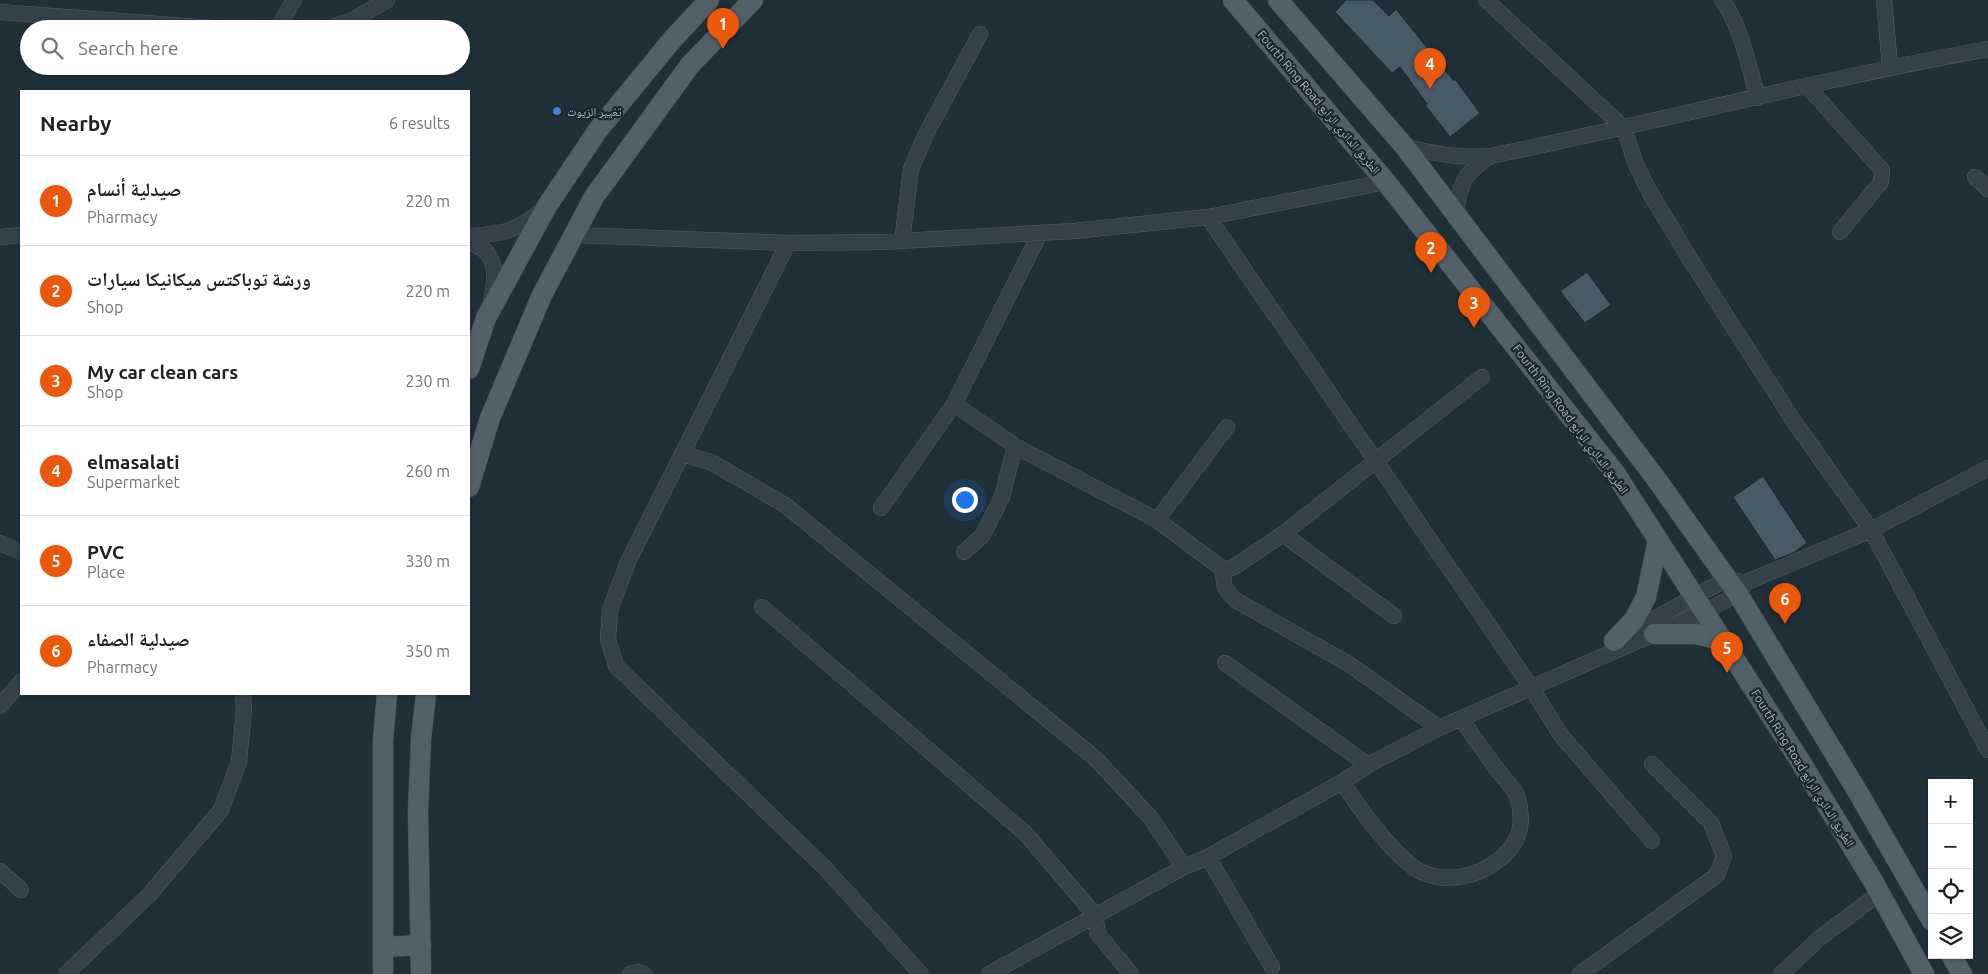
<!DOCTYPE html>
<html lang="en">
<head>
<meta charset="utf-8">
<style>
	body { margin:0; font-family:Ubuntu,"Noto Naskh Arabic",sans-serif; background:#f2f2f2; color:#202124 }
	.controls { position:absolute; right:15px; bottom:15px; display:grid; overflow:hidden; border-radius:0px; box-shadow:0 1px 4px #0004 }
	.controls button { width:45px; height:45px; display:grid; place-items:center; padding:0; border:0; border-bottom:1px solid #e0e0e0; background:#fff; color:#202124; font:25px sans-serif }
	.you { position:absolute; left:964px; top:499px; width:18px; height:18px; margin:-12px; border:4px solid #fff; border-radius:50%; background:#1a73e8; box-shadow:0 0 0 8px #1a73e833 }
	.badge { display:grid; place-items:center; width:32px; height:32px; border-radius:50%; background:#ea580c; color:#fff; font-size:16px; font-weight:700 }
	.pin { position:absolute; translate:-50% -41px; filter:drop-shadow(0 1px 2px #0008) }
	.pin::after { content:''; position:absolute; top:26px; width:18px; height:15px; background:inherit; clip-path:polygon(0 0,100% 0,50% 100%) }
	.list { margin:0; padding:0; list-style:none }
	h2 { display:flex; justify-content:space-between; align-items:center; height:65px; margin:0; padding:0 20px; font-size:21px }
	h2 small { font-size:16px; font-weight:400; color:#757577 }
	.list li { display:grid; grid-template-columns:32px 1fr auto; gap:15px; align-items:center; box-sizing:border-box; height:90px; padding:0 20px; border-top:1px solid #e0e0e0 }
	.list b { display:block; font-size:19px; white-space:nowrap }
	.list p { margin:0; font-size:16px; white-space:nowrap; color:#757577 }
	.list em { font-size:16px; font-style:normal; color:#757577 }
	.icon { flex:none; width:28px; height:28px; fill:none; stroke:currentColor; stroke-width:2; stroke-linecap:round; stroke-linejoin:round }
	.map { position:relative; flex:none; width:1988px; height:974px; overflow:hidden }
	.search { position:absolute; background:#fff; box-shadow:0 1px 4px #0004; left:20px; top:20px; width:450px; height:55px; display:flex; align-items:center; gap:12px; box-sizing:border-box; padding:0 18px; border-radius:28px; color:#757577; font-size:19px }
	.panel { position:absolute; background:#fff; box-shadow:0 1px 4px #0004; left:20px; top:90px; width:450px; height:605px; border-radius:0px }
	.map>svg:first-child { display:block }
</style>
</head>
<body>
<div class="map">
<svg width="1988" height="974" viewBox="0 0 1988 974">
	<rect width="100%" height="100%" fill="#203039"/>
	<path fill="#485a65" stroke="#1b2830" d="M 1346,0 L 1373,0 L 1389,16 L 1396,9 L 1454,81 L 1455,79 L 1480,113 L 1450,137 L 1425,105 L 1427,104 L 1400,67 L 1392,73 L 1335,12 Z
		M 1587,272 L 1611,305 L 1585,323 L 1560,291 Z
		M 1763,476 L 1807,543 L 1793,553 L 1775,560 L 1733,497 Z"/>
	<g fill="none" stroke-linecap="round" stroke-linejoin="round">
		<g stroke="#525f67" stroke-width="16">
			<path id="minor" d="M 1486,0 L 1624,128 L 1635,162 L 1649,191 L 1693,264 L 1793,420 L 1871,530 L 1988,750
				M 1722,0 C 1741,25 1749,68 1758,98
				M 1884,0 L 1890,66
				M 0,12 L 226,29
				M 277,29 L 294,0
				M 325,29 L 353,20 L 387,0
				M 1807,86 L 1882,170 L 1881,182 L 1840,232
				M 1405,147 C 1434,153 1461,159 1491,156 C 1657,122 1821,79 1988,49
				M 1975,177 L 1988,189
				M 1455,213 C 1461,183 1463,174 1489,157
				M 1208,217 L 1531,687 L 1560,734 L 1652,841
				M 574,235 L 788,243 L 883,242 L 1074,231 L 1208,217 L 1386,182
				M 469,236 C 501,234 516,232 542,210
				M 0,237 L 21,235
				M 902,241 L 911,169 L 926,134 L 980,34
				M 469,242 C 498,251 497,275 491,300
				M 788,243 L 628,562 L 610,610 L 608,639 L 616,666 L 825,868 L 921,974
				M 954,404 L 1015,446 L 1157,520 L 1224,570 L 1234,567 L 1283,534 L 1482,377
				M 682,454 L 711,462 L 785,505 L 1096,759 L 1150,817 L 1184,867
				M 881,508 L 954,404 L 1040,233
				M 1157,520 L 1227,427
				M 1283,534 L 1394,616
				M 0,543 L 21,552
				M 964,552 L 982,536 L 1002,497 L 1015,446
				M 1224,570 C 1222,585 1225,591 1237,601 L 1349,664 L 1439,728
				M 762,607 L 1025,833 L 1095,915 L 1098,934 L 1131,974
				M 1623,636 L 1727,579 L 1738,581
				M 1225,663 L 1368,765
				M 0,706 L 21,682
				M 1342,782 C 1362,811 1385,845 1413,867 C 1445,890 1497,874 1516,840 C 1522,828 1522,812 1518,799 C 1516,789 1502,777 1496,768 C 1484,752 1472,735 1461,718
				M 1208,857 L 1272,967
				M 0,871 L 21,890
				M 66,974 L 149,895 L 221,810 L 239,762 L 244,710 L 243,694
				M 630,974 L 638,972 L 644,974
				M 989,974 L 1184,867 L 1208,857 L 1342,782 L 1368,765 L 1439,728 L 1704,612 L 1738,594 L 1747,582 L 1871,530 L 1988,468
				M 1580,974 L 1717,875 L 1724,856 L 1711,823 L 1652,764
				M 1781,974 L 1821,937 L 1880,893"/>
		</g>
		<g stroke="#404d56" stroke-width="21">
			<path id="major" d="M 1233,0 L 1386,182 L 1615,473 L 1800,761 L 1873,881 L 1924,974
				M 1278,0 L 1405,147 L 1657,480 L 1738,594 L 1859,794 L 1932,921
				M 469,369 L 486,318 L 547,206 L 598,130 L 672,40 L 709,0
				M 469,487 L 490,418 L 542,295 L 594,197 L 690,65 L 753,0
				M 1654,634 L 1695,634 L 1722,640
				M 1614,641 L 1634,620 L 1646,597 L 1658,540
				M 383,947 L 421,945
				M 1951,955 L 1962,974
				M 383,974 L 383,741 L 387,694
				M 421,974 L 418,812 L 421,739 L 426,694"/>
		</g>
		<use href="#minor" stroke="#344149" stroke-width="15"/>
		<use href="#major" stroke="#52606a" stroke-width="20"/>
	</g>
	<circle fill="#3f7fe0" stroke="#19262e" stroke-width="2" cx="557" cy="111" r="5"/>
	<g text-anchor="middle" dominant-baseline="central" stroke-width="4.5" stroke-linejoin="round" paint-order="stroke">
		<g font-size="12" fill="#afbcc6" stroke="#19262e">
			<text transform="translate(1319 102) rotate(50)">Fourth Ring Road الطريق الدائري الرابع</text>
			<text transform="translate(1571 419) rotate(53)">Fourth Ring Road الطريق الدائري الرابع</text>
			<text transform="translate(1803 768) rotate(58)">Fourth Ring Road الطريق الدائري الرابع</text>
		</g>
		<g font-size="12" fill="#afbcc6" stroke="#19262e" text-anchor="start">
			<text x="567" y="111">تغيير الزيوت</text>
		</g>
	</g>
</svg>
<div class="controls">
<button>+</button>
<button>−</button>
<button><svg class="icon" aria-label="locate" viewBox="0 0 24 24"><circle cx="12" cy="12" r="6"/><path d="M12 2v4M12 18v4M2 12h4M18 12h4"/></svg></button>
<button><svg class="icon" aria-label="layers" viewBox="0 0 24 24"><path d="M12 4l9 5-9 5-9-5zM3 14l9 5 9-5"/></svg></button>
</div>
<div class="you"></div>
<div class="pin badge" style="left:723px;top:49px">1</div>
<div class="pin badge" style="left:1431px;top:273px">2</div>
<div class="pin badge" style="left:1474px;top:328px">3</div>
<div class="pin badge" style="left:1430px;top:89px">4</div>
<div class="pin badge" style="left:1727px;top:673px">5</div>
<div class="pin badge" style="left:1785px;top:624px">6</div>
<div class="search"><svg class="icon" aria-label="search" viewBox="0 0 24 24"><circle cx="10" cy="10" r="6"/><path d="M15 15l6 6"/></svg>Search here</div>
<section class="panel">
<h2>Nearby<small>6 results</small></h2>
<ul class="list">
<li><span class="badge">1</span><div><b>صيدلية أنسام</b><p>Pharmacy</p></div><em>220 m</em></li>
<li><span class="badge">2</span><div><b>ورشة توباكتس ميكانيكا سيارات</b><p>Shop</p></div><em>220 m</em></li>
<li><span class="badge">3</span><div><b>My car clean cars</b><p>Shop</p></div><em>230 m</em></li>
<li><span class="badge">4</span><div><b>elmasalati</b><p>Supermarket</p></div><em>260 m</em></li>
<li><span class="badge">5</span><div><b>PVC</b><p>Place</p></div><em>330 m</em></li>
<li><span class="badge">6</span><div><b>صيدلية الصفاء</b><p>Pharmacy</p></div><em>350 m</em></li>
</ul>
</section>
</div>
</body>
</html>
